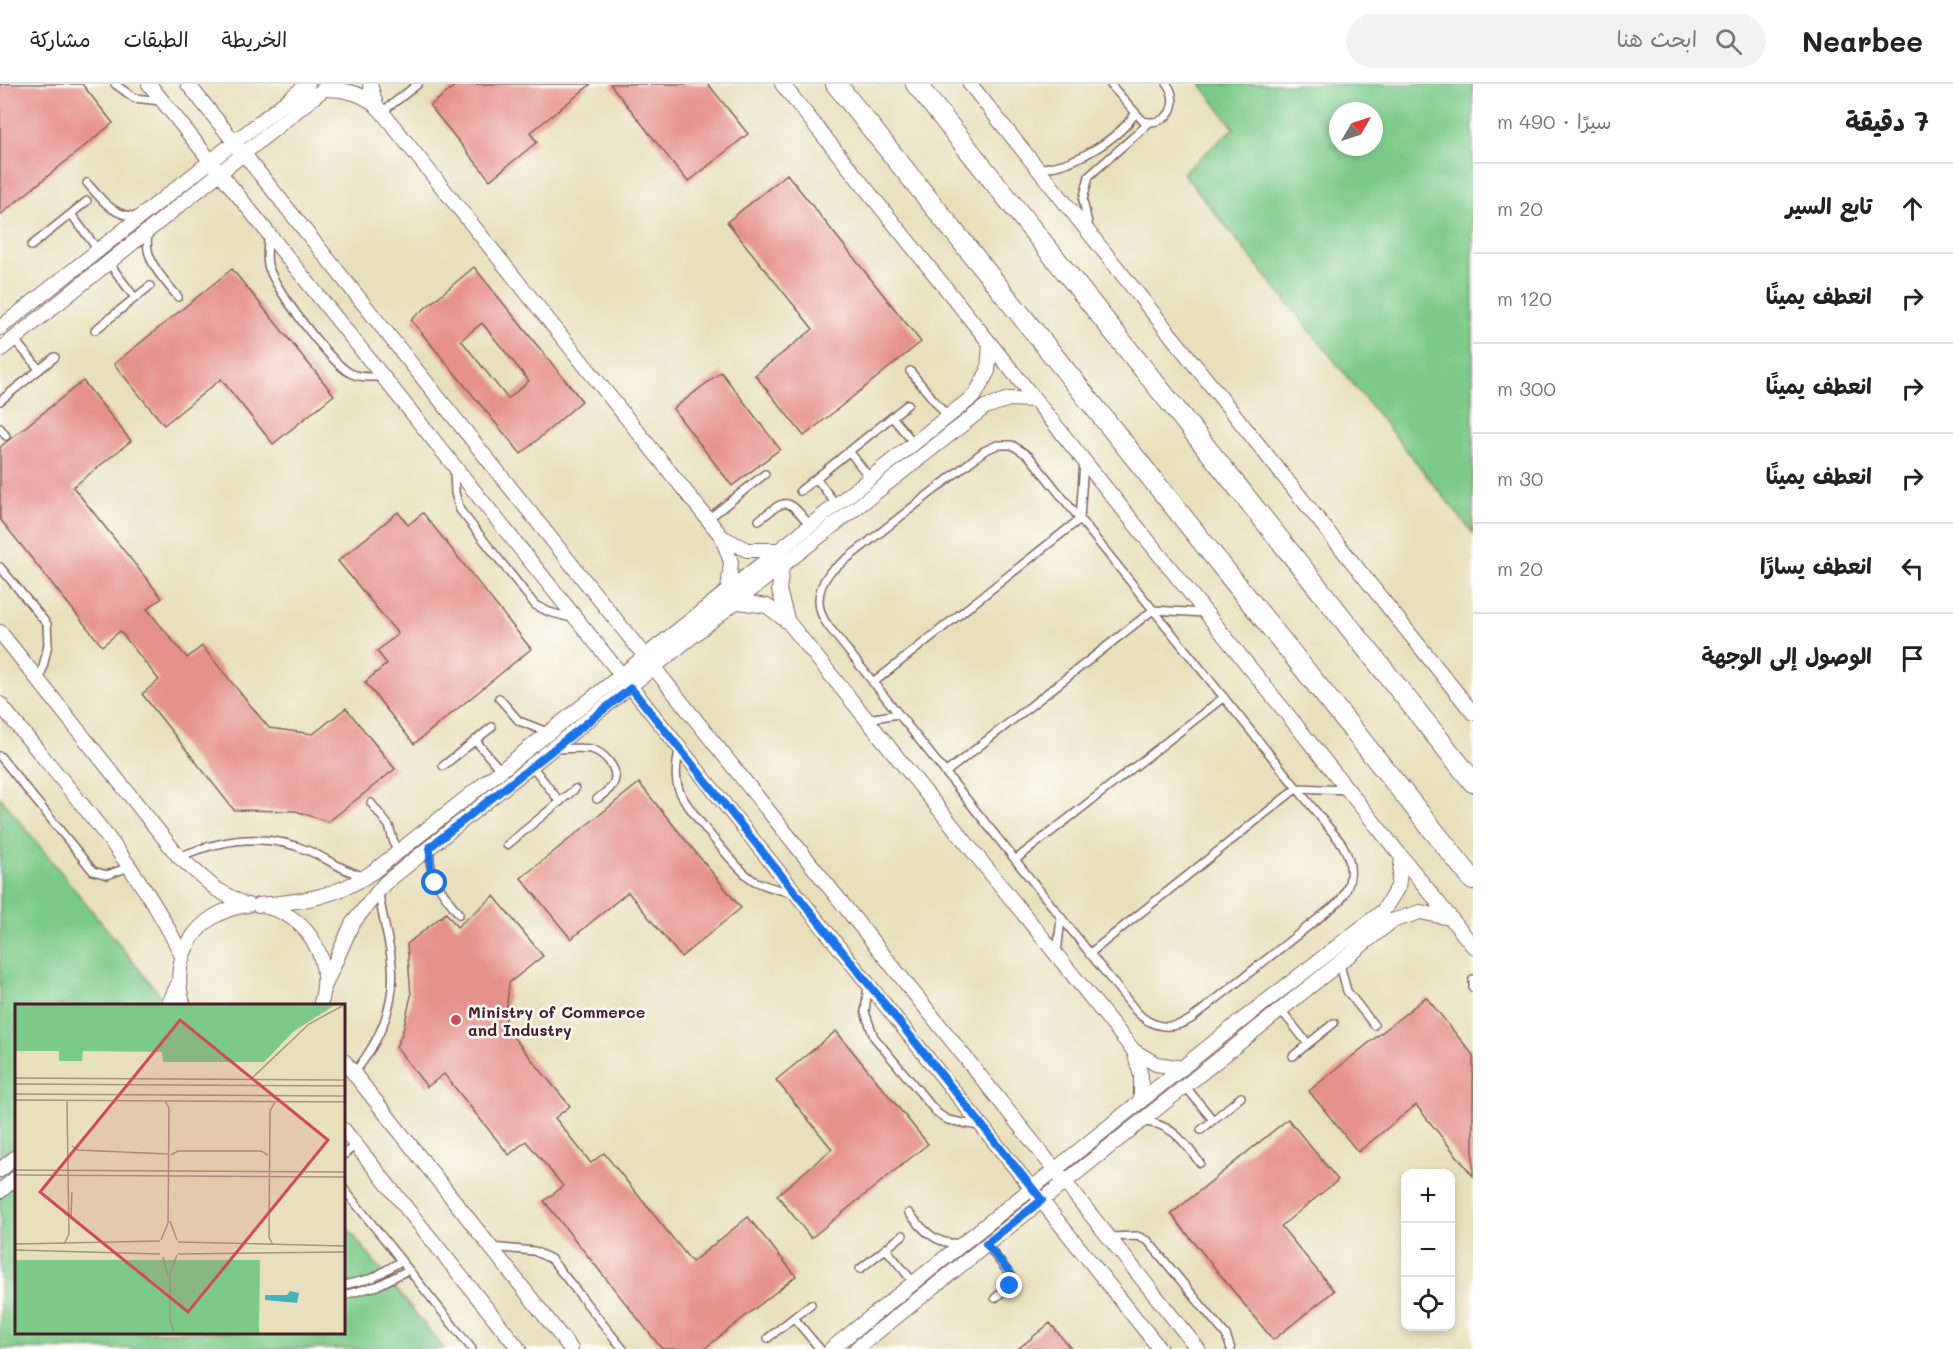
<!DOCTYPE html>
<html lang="ar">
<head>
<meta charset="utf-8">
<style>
	body { margin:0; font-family:Mali,"Playpen Sans Arabic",sans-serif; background:#f2f2f2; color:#222; direction:rtl }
	.controls { position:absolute; right:18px; bottom:18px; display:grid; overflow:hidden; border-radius:12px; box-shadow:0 3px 9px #0003 }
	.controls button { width:54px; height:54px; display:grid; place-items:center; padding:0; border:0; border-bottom:2px solid #e0e0e0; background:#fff; color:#222; font:30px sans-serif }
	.compass { position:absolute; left:1329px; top:18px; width:54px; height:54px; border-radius:50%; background:#fff; box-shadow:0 3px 9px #0003; rotate:51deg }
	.stop { position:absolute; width:18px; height:18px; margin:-14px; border:4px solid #1a73e8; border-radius:50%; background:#fff }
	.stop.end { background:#1a73e8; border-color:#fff; box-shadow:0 2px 6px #0008 }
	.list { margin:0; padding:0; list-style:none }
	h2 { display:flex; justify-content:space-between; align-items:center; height:78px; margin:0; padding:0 24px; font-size:26px }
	h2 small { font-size:20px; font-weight:400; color:#767676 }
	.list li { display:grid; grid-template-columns:39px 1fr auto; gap:18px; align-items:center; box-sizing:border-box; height:90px; padding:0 24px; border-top:2px solid #e0e0e0 }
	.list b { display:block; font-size:22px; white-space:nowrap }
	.list em { font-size:20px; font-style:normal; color:#767676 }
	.icon { flex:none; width:33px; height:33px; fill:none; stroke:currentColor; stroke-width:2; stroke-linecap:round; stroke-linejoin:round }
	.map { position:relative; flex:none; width:1473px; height:1265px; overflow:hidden; direction:ltr }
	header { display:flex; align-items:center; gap:36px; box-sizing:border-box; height:84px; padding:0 30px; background:#fff; border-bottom:2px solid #e0e0e0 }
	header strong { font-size:28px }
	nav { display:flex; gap:33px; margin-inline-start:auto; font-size:21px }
	.search { width:420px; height:54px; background:#f2f2f2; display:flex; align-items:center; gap:15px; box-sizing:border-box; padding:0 21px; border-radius:33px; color:#767676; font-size:22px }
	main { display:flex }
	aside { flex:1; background:#fff }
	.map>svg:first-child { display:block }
</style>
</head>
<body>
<header>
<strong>Nearbee</strong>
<div class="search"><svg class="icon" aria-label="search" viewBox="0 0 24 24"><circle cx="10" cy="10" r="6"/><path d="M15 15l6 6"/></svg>ابحث هنا</div>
<nav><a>الخريطة</a><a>الطبقات</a><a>مشاركة</a></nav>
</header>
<main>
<aside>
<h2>7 دقيقة<small>سيرًا · 490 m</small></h2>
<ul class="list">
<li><svg class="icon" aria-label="ahead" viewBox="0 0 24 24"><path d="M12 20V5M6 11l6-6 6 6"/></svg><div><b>تابع السير</b></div><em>20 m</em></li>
<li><svg class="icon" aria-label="right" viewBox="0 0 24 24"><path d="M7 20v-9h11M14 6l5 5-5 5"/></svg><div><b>انعطف يمينًا</b></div><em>120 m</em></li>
<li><svg class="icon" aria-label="right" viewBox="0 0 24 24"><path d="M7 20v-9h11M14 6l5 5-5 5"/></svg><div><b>انعطف يمينًا</b></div><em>300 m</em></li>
<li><svg class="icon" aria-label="right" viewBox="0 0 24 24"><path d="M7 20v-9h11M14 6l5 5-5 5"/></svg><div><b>انعطف يمينًا</b></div><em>30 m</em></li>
<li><svg class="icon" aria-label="left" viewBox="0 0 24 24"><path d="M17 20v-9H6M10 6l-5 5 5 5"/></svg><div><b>انعطف يسارًا</b></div><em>20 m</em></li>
<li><svg class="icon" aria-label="arrive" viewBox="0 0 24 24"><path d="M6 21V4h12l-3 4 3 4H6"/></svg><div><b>الوصول إلى الوجهة</b></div></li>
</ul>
</aside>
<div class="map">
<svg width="1473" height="1265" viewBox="0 0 1473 1265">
	<rect width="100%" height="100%" fill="#fdfcf7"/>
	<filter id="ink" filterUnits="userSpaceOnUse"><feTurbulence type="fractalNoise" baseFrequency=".0167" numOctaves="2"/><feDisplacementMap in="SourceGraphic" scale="12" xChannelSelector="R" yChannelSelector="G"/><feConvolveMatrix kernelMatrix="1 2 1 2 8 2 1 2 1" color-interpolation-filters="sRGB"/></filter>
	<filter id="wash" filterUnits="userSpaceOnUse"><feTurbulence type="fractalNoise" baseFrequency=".008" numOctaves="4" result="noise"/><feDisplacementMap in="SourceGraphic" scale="24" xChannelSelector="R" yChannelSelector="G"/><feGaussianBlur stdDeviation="1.35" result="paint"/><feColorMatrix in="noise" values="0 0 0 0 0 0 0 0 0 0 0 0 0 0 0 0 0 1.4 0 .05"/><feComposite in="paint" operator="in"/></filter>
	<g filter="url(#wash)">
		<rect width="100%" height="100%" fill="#e8e0bc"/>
		<path fill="#7cca89" stroke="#63745a" stroke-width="1.5" fill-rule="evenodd" d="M 1200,0 L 1473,0 L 1473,449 L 1183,89 L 1234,44 ZM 1338,27 L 1374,27 L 1374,63 L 1338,63 Z
			M 0,713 L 168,921 L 16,922 L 16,1248 L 344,1248 L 344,1140 L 444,1265 L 0,1265 Z"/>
		<g id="blocks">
			<path fill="#e6928c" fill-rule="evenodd" d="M 0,0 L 82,0 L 113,39 L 0,131 Z
				M 457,0 L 591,0 L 530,49 L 537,58 L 490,96 L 430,22 Z
				M 610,0 L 708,0 L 748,50 L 688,98 Z
				M 787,90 L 921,258 L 804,352 L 755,291 L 813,245 L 727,138 Z
				M 474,183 L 582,317 L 521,370 L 411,236 ZM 482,239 L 529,297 L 508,315 L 461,256 Z
				M 232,185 L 334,311 L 273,360 L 221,295 L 164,341 L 114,280 Z
				M 721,288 L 780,365 L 732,402 L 673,325 Z
				M 83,297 L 131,357 L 73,403 L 162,514 L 147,525 L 187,574 L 202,562 L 269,644 L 313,650 L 346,624 L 395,685 L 328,738 L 296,727 L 234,726 L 142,610 L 159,596 L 120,547 L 102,562 L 0,435 L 0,363 Z
				M 398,428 L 408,441 L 423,429 L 531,565 L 414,660 L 365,598 L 387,580 L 377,567 L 398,550 L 338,477 Z
				M 639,699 L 741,824 L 681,873 L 628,808 L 571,855 L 521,794 Z
				M 494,812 L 543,872 L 509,899 L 505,943 L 570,1022 L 555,1034 L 591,1079 L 604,1069 L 692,1178 L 748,1133 L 796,1192 L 704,1265 L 662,1265 L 544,1117 L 563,1102 L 526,1057 L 509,1071 L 444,990 L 427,1003 L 396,963 L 403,947 L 411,912 L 407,860 L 446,829 L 457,843 Z
				M 1426,913 L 1473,971 L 1473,1092 L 1416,1021 L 1358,1068 L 1309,1007 Z
				M 836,947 L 928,1060 L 811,1154 L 777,1111 L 832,1065 L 776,996 Z
				M 1288,1035 L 1338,1096 L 1281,1142 L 1334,1207 L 1273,1256 L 1171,1130 Z
				M 1050,1239 L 1071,1265 L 1018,1265 Z"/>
		</g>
	</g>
	<g filter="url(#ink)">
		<use href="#blocks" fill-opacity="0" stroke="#81635e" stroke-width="1.5"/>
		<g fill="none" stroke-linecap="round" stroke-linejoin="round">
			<g stroke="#81635e" stroke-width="10">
				<path id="lane" d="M 115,0 L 134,14 L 161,17
					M 1110,0 L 1143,37 C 1168,43 1181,20 1167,0
					M 382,28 L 418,0
					M 1038,84 C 1071,84 1116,57 1135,30
					M 87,99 C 102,116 114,134 139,132
					M 71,130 L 98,166
					M 1089,144 L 1083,116 L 1089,92 L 1149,39
					M 148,150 C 143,176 163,194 178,213
					M 268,153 C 268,162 266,173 268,181 C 274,204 329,277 350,289 C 360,294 371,293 382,293
					M 31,162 L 87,117
					M 109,179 L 135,214
					M 95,246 L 150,202
					M 14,255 L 39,285
					M 910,287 L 947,332
					M 0,317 L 55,273
					M 892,333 L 913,358
					M 0,344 L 6,352
					M 997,361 L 1012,361 L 1029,372 L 1342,760 C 1354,780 1353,800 1339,818 L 1191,935 C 1171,947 1151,944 1136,927 L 829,543 C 815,525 816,506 830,488 L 984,367 Z
					M 849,367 L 869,393
					M 454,386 L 455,409 L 460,426 L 535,521 L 549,528 L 575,535
					M 816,394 L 835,419
					M 800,407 L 908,320
					M 708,435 L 765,390
					M 759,436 C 786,415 786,412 809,440
					M 0,483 L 47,540 L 48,561 L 40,596
					M 873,599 L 1080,435 L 1084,378
					M 499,614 L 519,637 L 547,648
					M 868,635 L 898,630
					M 475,656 L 501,687
					M 556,665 C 567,665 580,663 591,665 C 603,668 619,684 614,698 C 612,705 603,710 597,715
					M 679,665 C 677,679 674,693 679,706 C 685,722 739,788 753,796 C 765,803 780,806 793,809
					M 0,672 L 93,787 L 107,791 L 129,783
					M 443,682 L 492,643
					M 532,682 L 560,718
					M 945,689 L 1153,526 L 1205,529
					M 371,719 L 389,742 L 397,769
					M 507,761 L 575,705
					M 430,763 C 427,792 442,808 459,830
					M 179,773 C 221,755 266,748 309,767 C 328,775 343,787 363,792
					M 1015,776 L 1224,613
					M 1057,870 L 1061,834
					M 1089,870 L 1297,704 L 1347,706
					M 1340,880 L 1347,907 L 1374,941
					M 1473,895 L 1473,904
					M 868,902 L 865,928 L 874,953 L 937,1029 L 948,1036 L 979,1042
					M 1281,926 L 1308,960
					M 1293,972 L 1334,939
					M 354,989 C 379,958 396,922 392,881 C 390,856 381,832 379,807
					M 1185,1002 L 1213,1036
					M 1142,1038 C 1171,1038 1184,1058 1200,1079
					M 1201,1046 L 1241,1013
					M 344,1071 L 355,1061
					M 344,1105 L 472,1265
					M 909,1129 C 923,1146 937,1162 961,1159
					M 1109,1153 L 1137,1152 L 1148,1157 L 1226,1251 L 1231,1265
					M 986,1160 L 1012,1193 L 1010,1202 L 995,1214
					M 491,1163 L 534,1167 L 551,1175 L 623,1265
					M 886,1165 L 914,1199
					M 860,1185 L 903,1151
					M 344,1201 L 373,1194 L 401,1177
					M 344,1211 L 377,1202 L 408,1186
					M 794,1234 L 820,1265
					M 768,1254 L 811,1220"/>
			</g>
			<g stroke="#81635e" stroke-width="16">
				<path id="street" d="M 149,0 L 1160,1265
					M 188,0 L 1198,1265
					M 370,0 L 376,21
					M 782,0 L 1473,862
					M 970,0 L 1473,629
					M 324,5 C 347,5 367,10 382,28 L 722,453 L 731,478 L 728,507
					M 0,244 L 308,0
					M 0,266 L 330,0
					M 722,453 L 747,466 L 775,466
					M 782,483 L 779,506 L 787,535
					M 739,518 L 767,522 L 789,539 L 1134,967 L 1156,980 L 1183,984
					M 0,548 L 179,773 L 216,805 L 245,821
					M 0,620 C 64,701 138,778 182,872
					M 258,821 C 301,818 338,813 374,787 L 975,311 L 988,287 L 990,259
					M 267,823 C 311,834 334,879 320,922
					M 325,901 L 352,840 L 384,800 L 705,542 L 985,323 L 1009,315 L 1034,316
					M 168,922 L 178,900
					M 184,922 C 167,874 197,827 248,821
					M 1134,967 L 1141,992 L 1141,1017
					M 344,977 L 571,1265
					M 344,1046 L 519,1265
					M 0,1086 L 16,1073
					M 0,1107 L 16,1094
					M 831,1265 L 1233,943 L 1383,827 L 1398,803 L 1402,775
					M 856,1265 L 1392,837 L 1420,828 L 1450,834"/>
			</g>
			<g stroke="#81635e" stroke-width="22">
				<path id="secondary" d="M 836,0 L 1473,796
					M 916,0 L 1473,698"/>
			</g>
			<use href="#lane" stroke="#fff" stroke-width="7"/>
			<use href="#street" stroke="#fff" stroke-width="14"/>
			<use href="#secondary" stroke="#fff" stroke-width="20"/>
		</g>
	</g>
	<g fill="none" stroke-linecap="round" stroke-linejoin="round" filter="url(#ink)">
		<path stroke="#1a73e8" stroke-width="8" d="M 435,799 L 430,780 L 430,763 L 631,604 L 1042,1116 L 986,1160 L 1011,1190 L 1013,1196 L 1010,1202"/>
	</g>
	<circle fill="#d1495b" stroke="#fdfcf7" stroke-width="2" cx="456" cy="936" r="6"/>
	<g text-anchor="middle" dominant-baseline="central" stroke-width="5" stroke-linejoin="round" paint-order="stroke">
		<g font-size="16" font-weight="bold" fill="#4a1f2b" stroke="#fdfcf7" text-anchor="start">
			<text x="468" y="927">Ministry of Commerce<tspan x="468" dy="18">and Industry</tspan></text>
		</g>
	</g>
	<g transform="translate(15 920)">
		<rect width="330" height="330" fill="#e8e0bc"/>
		<path d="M 0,1 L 320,1 L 279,27 L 249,58 L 148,58 L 147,48 L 68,47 L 67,57 L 44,57 L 44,47 L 0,47 ZM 0,256 L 245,256 L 244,329 L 0,329 Z" fill="#7cca89"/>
		<path d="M 275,287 L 284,289 L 282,299 L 250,296 L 250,291 L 272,291 Z" fill="#42b3b9"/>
		<path fill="none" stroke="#a99382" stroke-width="1.5" d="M 0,74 L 330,76M 237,74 L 294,20 L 329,1M 0,80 L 330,82M 0,90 L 330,92M 0,96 L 330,98M 57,142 L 63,146 L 153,150M 156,151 L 163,147 L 246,147 L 253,151M 0,166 L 330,168M 0,171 L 330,173M 56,214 L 57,188M 155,217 L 162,236M 146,236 L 153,219 L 154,104 L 150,97M 163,238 L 330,242M 0,240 L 145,237M 49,240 L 54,230 L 52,97M 258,241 L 254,233 L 255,107 L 260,98M 0,246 L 145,250M 163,250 L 330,248M 148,253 L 153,272M 159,329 L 155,315 L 155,269 L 162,251"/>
		<path fill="#d1495b" fill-opacity="0.15" stroke="#d1495b" stroke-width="3" d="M 165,16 L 313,136 L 173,308 L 25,188 Z"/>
		<rect width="330" height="330" fill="none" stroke="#4a1f2b" stroke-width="3"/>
	</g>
</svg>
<div class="controls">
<button>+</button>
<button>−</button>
<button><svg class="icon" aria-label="locate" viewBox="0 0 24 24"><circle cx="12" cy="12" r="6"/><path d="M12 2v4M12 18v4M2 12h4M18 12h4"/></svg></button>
</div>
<svg class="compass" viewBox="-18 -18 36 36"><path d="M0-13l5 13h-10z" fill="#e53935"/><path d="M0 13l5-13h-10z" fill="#767676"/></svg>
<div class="stop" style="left:435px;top:799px"></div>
<div class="stop end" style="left:1010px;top:1202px"></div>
</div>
</main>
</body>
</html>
